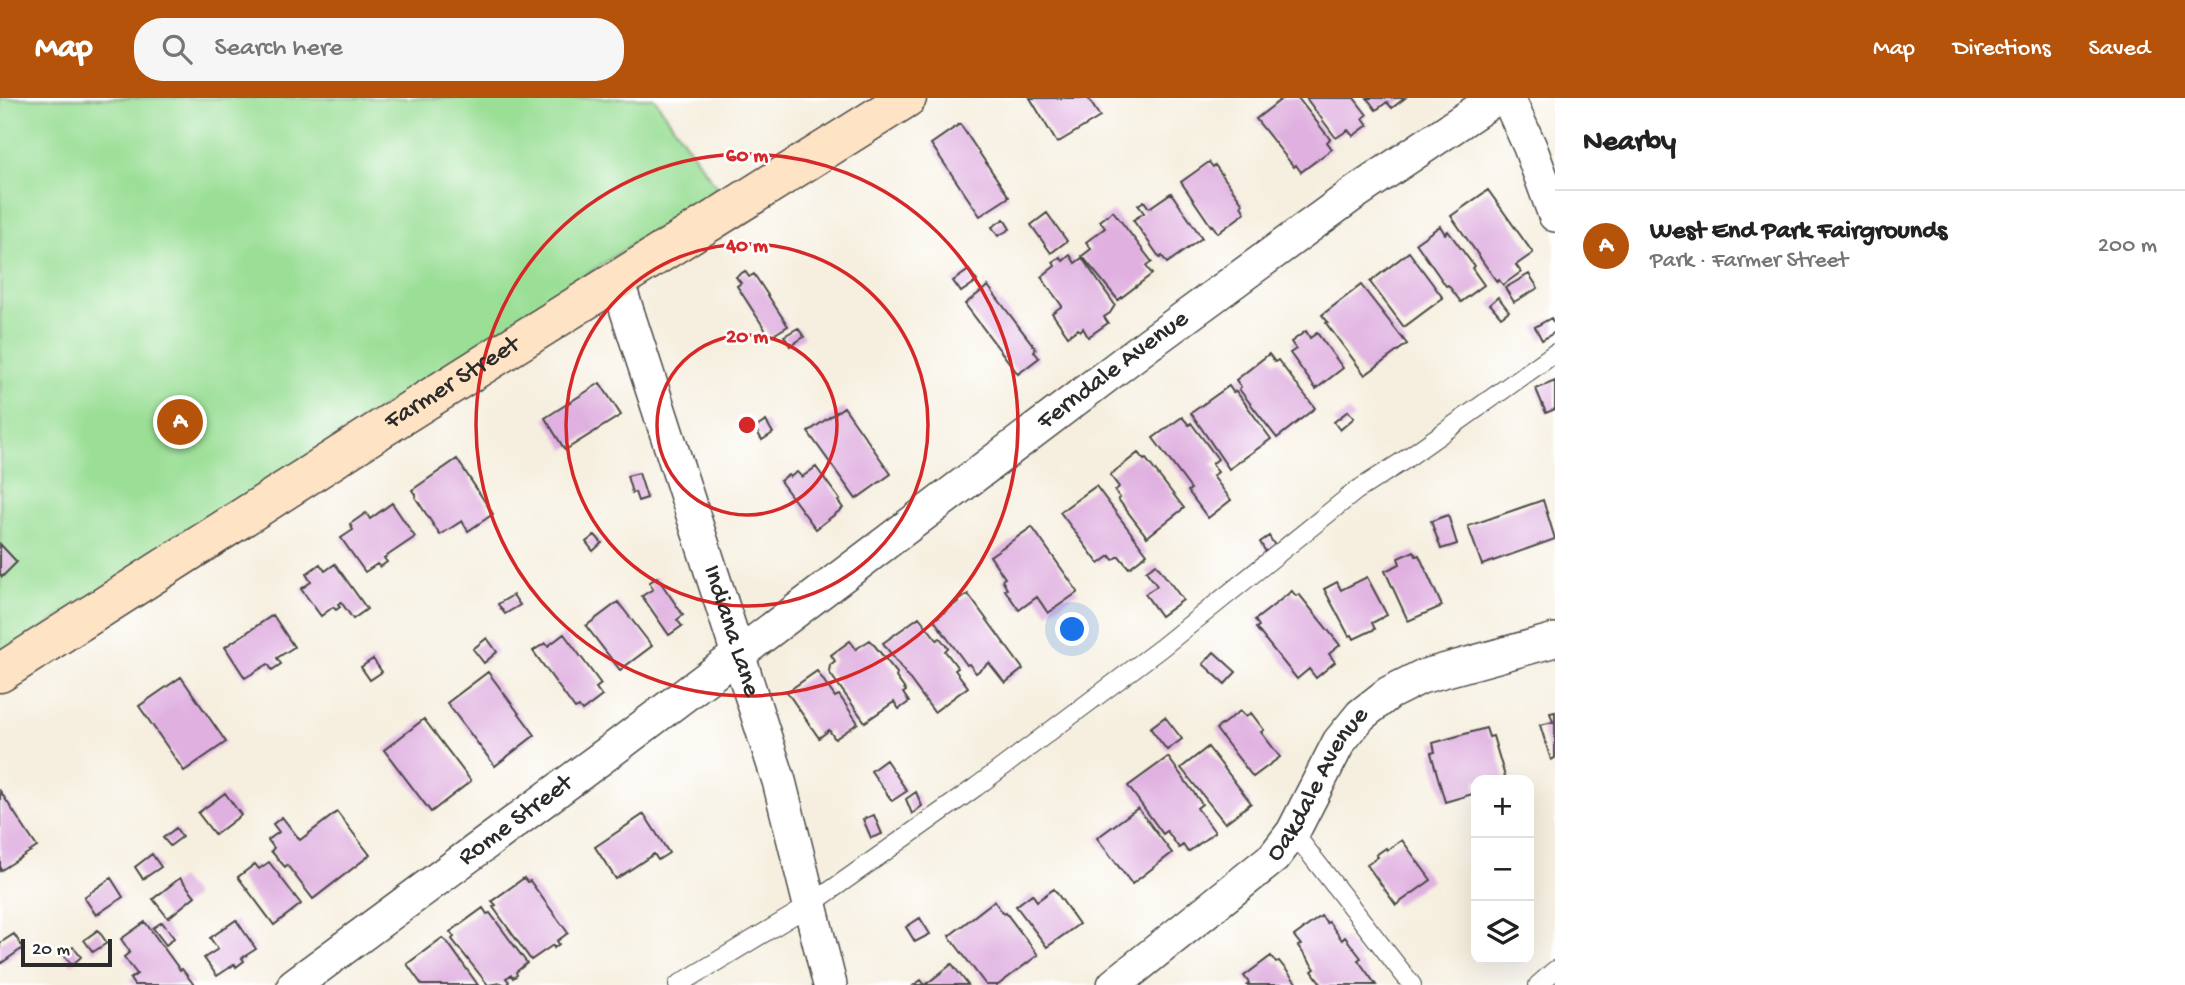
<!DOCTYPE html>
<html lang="en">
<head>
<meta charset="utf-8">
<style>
	body { margin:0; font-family:"Gochi Hand",sans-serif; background:#f6f6f6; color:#222 }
	.controls { position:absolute; right:21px; bottom:21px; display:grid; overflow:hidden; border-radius:14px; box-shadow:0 7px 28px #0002 }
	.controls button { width:63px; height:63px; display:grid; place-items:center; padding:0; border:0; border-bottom:2px solid #e0e0e0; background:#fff; color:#222; font:35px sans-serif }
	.scale { position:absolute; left:21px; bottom:18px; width:91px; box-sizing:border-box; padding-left:7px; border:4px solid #2b2b2b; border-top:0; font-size:19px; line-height:24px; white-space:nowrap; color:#2b2b2b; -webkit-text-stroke:5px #fff; paint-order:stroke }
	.you { position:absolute; left:1073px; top:532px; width:24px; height:24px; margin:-18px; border:5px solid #fff; border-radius:50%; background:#1a73e8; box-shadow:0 0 0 10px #1a73e833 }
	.badge { display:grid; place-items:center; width:46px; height:46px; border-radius:50%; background:#b45309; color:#fff; font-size:23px; font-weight:700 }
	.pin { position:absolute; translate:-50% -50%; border:4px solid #fff; box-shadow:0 2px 7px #0006 }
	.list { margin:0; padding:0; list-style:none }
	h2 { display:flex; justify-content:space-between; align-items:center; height:91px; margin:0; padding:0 28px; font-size:30px }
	h2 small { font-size:23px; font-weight:400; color:#767676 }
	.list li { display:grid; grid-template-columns:46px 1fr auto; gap:21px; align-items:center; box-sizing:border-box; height:112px; padding:0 28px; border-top:2px solid #e0e0e0 }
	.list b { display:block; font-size:26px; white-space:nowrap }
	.list p { margin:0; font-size:23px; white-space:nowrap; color:#767676 }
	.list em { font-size:23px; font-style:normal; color:#767676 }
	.icon { flex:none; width:38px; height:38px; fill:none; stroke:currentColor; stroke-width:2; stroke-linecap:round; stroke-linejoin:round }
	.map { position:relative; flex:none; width:1555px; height:887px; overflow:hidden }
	header { display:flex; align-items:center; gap:42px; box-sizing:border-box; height:98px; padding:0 35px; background:#b45309; color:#fff }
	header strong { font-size:33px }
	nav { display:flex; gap:38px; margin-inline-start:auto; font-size:24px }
	.search { width:490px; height:63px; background:#f6f6f6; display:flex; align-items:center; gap:18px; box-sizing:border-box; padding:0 24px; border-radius:28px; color:#767676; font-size:26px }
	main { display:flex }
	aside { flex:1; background:#fff }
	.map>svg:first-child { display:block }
</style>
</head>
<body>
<header>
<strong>Map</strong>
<div class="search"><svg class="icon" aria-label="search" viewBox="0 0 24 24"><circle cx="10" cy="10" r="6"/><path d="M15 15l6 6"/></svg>Search here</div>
<nav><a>Map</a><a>Directions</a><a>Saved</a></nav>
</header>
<main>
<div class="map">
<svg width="1555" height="887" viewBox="0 0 1555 887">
	<rect width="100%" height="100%" fill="#fff"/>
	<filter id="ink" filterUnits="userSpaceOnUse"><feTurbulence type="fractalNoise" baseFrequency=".0143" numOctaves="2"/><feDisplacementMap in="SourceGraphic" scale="14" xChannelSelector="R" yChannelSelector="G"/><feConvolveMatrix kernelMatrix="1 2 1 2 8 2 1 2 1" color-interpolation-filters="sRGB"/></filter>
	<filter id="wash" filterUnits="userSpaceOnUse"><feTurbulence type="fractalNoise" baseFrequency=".00686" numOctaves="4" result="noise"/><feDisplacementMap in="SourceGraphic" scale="28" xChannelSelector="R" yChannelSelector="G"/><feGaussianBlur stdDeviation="1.57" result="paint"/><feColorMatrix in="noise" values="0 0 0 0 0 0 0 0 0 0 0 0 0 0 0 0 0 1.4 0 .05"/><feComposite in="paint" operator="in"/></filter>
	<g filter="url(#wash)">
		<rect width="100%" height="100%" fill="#f6efdf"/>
		<path fill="#9bdf97" stroke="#638561" stroke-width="2" d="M 0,0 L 654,0 L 718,91 L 0,558 Z"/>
		<g id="blocks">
			<path fill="#e0b1e0" d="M 1030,0 L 1088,0 L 1100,19 L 1057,45 Z
				M 1283,0 L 1298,0 L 1330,41 L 1327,44 L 1332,51 L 1301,74 L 1296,67 L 1294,69 L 1256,21 Z
				M 1306,0 L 1354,0 L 1367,17 L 1363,20 L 1368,27 L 1353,38 L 1348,32 L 1336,40 Z
				M 1367,0 L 1405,0 L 1392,10 L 1387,4 L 1376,12 Z
				M 960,26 L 1009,99 L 980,118 L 931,46 Z
				M 1209,64 L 1213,69 L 1215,67 L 1243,106 L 1241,108 L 1245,115 L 1218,135 L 1212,127 L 1211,128 L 1181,84 Z
				M 1488,92 L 1533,155 L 1516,167 L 1521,174 L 1503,187 L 1499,182 L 1497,184 L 1451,118 Z
				M 1171,95 L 1202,140 L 1167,165 L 1162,158 L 1160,160 L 1133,122 L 1144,115 L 1138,107 L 1144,103 L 1149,110 Z
				M 1113,113 L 1152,164 L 1146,168 L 1152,176 L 1118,202 L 1082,158 L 1091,151 L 1086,144 L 1105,130 L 1100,123 Z
				M 1047,115 L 1067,143 L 1051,155 L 1031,127 Z
				M 1004,121 L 1010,131 L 998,138 L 992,129 Z
				M 1440,128 L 1445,136 L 1448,133 L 1474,168 L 1472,170 L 1484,187 L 1461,204 L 1448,187 L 1446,188 L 1416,145 Z
				M 1409,154 L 1443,200 L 1404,229 L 1370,184 Z
				M 1070,157 L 1075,165 L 1082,160 L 1115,207 L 1110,215 L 1104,219 L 1108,225 L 1088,239 L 1083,230 L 1080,233 L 1078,231 L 1068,238 L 1052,215 L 1062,208 L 1041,179 L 1055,168 L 1053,164 L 1060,159 L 1063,163 Z
				M 969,172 L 977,183 L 961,194 L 953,183 Z
				M 745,173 L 749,179 L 754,176 L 788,228 L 770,239 L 737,188 L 741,185 L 736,179 Z
				M 1529,176 L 1538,190 L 1514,204 L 1505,190 Z
				M 1361,187 L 1407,246 L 1365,277 L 1326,225 L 1328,224 L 1322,217 Z
				M 988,188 L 1036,251 L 1034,253 L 1039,260 L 1018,276 L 965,206 Z
				M 1498,199 L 1509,213 L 1501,219 L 1490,206 Z
				M 1551,220 L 1555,227 L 1555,234 L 1542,242 L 1535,229 Z
				M 798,230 L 804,239 L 790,248 L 784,238 Z
				M 1306,233 L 1310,240 L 1317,235 L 1343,270 L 1316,291 L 1290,255 L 1296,251 L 1291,244 Z
				M 1269,256 L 1275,264 L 1278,262 L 1315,310 L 1277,340 L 1239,291 L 1241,289 L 1236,282 Z
				M 1555,283 L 1555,311 L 1546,315 L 1536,291 Z
				M 600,285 L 621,317 L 565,352 L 545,320 Z
				M 1229,288 L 1233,294 L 1236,293 L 1271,341 L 1229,371 L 1191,315 Z
				M 844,309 L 891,376 L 856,401 L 808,334 Z
				M 1348,313 L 1354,320 L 1340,332 L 1334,324 Z
				M 1182,319 L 1189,327 L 1191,325 L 1218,361 L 1212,366 L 1218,374 L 1213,378 L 1231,402 L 1208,420 L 1188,393 L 1191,391 L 1153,340 Z
				M 766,323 L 773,335 L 762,342 L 755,330 Z
				M 1138,355 L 1144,362 L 1146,361 L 1184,410 L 1147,439 L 1118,401 L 1120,400 L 1115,393 L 1119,389 L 1110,377 Z
				M 457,361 L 493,416 L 468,433 L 462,423 L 440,437 L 415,399 L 416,398 L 412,392 Z
				M 816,369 L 840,402 L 838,403 L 843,410 L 816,431 L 780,383 L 788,377 L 790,379 L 797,374 L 802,379 Z
				M 639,375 L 647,400 L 638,403 L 635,394 L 632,395 L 627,378 Z
				M 1096,388 L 1147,456 L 1129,470 L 1119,458 L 1113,462 L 1110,458 L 1099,466 L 1060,414 Z
				M 1543,402 L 1555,441 L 1482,467 L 1468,428 Z
				M 392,405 L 415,439 L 384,460 L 387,464 L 380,469 L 377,466 L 365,474 L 341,440 L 353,432 L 350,426 L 366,415 L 370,421 Z
				M 1448,417 L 1457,446 L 1441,451 L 1431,423 Z
				M 1032,429 L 1078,494 L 1048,515 L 1037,499 L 1019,512 L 1005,492 L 1007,491 L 1002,482 L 1005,480 L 990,458 Z
				M 595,437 L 602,445 L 593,453 L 586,444 Z
				M 1269,438 L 1275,448 L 1266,454 L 1260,444 Z
				M 0,446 L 17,464 L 2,479 L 0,476 Z
				M 1414,453 L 1416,458 L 1419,457 L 1442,508 L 1408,523 L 1385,473 L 1400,466 L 1398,460 Z
				M 320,466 L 325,473 L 335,466 L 367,511 L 353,521 L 341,504 L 338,506 L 340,509 L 336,512 L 333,509 L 321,518 L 301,491 L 311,484 L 306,476 Z
				M 1156,466 L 1183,502 L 1161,518 L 1145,496 L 1157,488 L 1146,473 Z
				M 657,479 L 683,517 L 677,522 L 682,528 L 669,537 L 642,498 L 653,491 L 649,485 Z
				M 1367,479 L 1387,517 L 1372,525 L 1375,531 L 1354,541 L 1352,537 L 1349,538 L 1324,491 L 1337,484 L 1341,492 Z
				M 1292,493 L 1296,498 L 1299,496 L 1340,547 L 1329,556 L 1335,564 L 1316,580 L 1309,571 L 1297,581 L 1256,530 L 1259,528 L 1255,522 Z
				M 968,496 L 1023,571 L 1005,585 L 989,565 L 976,575 L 969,566 L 967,567 L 934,522 Z
				M 513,497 L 520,507 L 505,516 L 498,506 Z
				M 618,504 L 652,548 L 620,572 L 586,528 Z
				M 273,517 L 294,549 L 277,560 L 281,566 L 272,572 L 268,566 L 245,580 L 225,549 Z
				M 919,519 L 937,542 L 940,540 L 948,550 L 945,553 L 958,570 L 955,572 L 968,589 L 934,614 L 883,545 Z
				M 564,536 L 601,586 L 596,590 L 602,598 L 582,613 L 579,609 L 575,611 L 533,553 L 545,545 L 548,548 Z
				M 487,540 L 497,554 L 484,565 L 473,551 Z
				M 870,542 L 897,575 L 896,579 L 906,593 L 903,595 L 909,604 L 899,611 L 894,604 L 865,624 L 829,574 L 830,567 L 835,563 L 831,557 L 850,543 L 856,551 Z
				M 1214,554 L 1236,574 L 1225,586 L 1203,566 Z
				M 373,561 L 382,574 L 370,582 L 361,569 Z
				M 817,573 L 835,599 L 839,597 L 858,625 L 835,641 L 829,632 L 819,640 L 787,594 Z
				M 488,574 L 535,637 L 495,668 L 447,605 Z
				M 181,579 L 226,644 L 184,673 L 139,608 Z
				M 1240,613 L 1246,619 L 1251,615 L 1264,632 L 1261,634 L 1280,659 L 1253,679 L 1216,631 Z
				M 1555,614 L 1555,660 L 1551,662 L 1540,627 L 1553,624 L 1550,615 Z
				M 1165,619 L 1182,641 L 1167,652 L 1150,630 Z
				M 424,621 L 471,683 L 431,714 L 384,652 Z
				M 1486,630 L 1489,639 L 1493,638 L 1506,682 L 1476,682 L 1476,695 L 1445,704 L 1431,655 L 1435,654 L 1433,645 Z
				M 1208,649 L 1251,705 L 1225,725 L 1181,670 Z
				M 1168,659 L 1202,706 L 1197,710 L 1215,734 L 1188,754 L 1183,747 L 1179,750 L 1167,733 L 1163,736 L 1128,688 Z
				M 886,662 L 907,693 L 892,703 L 871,673 Z
				M 0,693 L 37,749 L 0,773 Z
				M 916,694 L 922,708 L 912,716 L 906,701 Z
				M 225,695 L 241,717 L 215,737 L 198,715 Z
				M 1138,710 L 1172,755 L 1132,786 L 1097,740 Z
				M 337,714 L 370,757 L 313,801 L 287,767 L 285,769 L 271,753 L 274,750 L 268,742 L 279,734 L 273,726 L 282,719 L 300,742 Z
				M 644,716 L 669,755 L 658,762 L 654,756 L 616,781 L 595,749 Z
				M 874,717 L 882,736 L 871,740 L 863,721 Z
				M 176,730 L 182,739 L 170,748 L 163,740 Z
				M 1402,742 L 1431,782 L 1396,807 L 1367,767 L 1378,759 L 1376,757 L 1386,750 L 1387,752 Z
				M 152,756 L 161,769 L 143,781 L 135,769 Z
				M 269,764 L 301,806 L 274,827 L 238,779 L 255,766 L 259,771 Z
				M 111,780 L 123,799 L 96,817 L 84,799 Z
				M 180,780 L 195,798 L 168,820 L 153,801 Z
				M 524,780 L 527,784 L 530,783 L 568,835 L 557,843 L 559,846 L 554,850 L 553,847 L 531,862 L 493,809 L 496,807 L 492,803 Z
				M 1054,791 L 1079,826 L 1047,849 L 1016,808 L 1032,796 L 1037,803 Z
				M 994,803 L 1004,816 L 1006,815 L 1038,857 L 998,887 L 986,887 L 949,838 Z
				M 483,810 L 487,816 L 490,815 L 527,865 L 516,874 L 517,877 L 513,880 L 511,877 L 506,880 L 509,884 L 506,887 L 501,885 L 488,887 L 452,841 L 454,839 L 450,834 Z
				M 1321,818 L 1327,825 L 1329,824 L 1342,842 L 1345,839 L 1361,860 L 1358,862 L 1376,887 L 1322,887 L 1312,873 L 1315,871 L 1298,848 L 1301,847 L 1294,838 Z
				M 920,820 L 930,836 L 915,844 L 906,829 Z
				M 236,822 L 256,851 L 242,860 L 244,863 L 236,869 L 235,866 L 217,878 L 204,860 L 218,851 L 210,840 Z
				M 145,824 L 180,872 L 182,871 L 194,887 L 134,887 L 130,881 L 137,876 L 124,859 L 130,854 L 121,841 Z
				M 162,824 L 174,840 L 166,847 L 153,830 Z
				M 98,832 L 107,845 L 93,854 L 84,842 Z
				M 14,836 L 23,850 L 0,866 L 0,845 Z
				M 442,840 L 448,845 L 478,887 L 422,887 L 407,866 Z
				M 73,849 L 81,859 L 72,867 L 63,856 Z
				M 1271,858 L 1276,865 L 1279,863 L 1298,887 L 1247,887 L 1249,885 L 1244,878 Z
				M 952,866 L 968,887 L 914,887 L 921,882 L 925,887 Z"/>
		</g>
	</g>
	<g filter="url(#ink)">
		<use href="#blocks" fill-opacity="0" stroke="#494846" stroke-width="2"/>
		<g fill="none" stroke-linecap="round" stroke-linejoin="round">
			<g stroke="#494846" stroke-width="20">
				<path id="lane" d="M 1293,734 L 1412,887
					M 678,887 L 810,807 L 976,689 L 1161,550 L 1356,393 L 1403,363 L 1555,255
					M 1538,887 L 1555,872"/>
			</g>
			<g stroke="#494846" stroke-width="36">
				<g id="street">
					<path d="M 1508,0 L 1530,49 L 1555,117"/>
					<path id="s1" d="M 617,182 L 779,683 L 830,887"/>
					<path id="s2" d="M 294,887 L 612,652 L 1150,245 L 1352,97 L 1496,0"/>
					<path id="s3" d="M 1114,887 L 1274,759 L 1293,734 L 1339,644 L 1361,617 L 1389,595 L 1421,579 L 1555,542"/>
				</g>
			</g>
			<g stroke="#494846" stroke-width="41">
				<g id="secondary">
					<path id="s4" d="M 0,575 L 376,334 L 907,0"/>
				</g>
			</g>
			<use href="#lane" stroke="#fff" stroke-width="18"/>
			<use href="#street" stroke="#fff" stroke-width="33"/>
			<use href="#secondary" stroke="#fee4c5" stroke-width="38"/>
		</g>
	</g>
	<g fill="none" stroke="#d62828" stroke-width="3.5">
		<circle cx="747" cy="327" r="90"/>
		<circle cx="747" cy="327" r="181"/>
		<circle cx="747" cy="327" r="271"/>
	</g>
	<g text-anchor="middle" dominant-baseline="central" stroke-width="5" stroke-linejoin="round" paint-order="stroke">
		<g font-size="26" fill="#2b2b2b" stroke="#fff">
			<text stroke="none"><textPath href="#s2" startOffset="1024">Ferndale Avenue</textPath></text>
			<text stroke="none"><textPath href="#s4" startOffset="537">Farmer Street</textPath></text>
			<text stroke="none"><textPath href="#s1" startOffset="369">Indiana Lane</textPath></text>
			<text stroke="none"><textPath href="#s3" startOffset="290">Oakdale Avenue</textPath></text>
			<text stroke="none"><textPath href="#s2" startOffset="276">Rome Street</textPath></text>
		</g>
	</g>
	<circle cx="747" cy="327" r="10" fill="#d62828" stroke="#fff" stroke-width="3.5"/>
	<g font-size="21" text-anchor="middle" font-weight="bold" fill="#d62828" stroke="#fff" stroke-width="5" stroke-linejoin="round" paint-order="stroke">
		<text x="747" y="63">60 m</text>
		<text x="747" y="153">40 m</text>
		<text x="747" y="244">20 m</text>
	</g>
</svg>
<div class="controls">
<button>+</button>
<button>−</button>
<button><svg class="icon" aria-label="layers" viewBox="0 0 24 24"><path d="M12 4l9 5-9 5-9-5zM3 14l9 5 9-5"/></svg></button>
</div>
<div class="scale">20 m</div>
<div class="you"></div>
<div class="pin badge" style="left:180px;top:324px">A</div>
</div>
<aside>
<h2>Nearby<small></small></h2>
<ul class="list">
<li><span class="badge">A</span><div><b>West End Park Fairgrounds</b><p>Park · Farmer Street</p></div><em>200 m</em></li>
</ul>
</aside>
</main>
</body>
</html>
